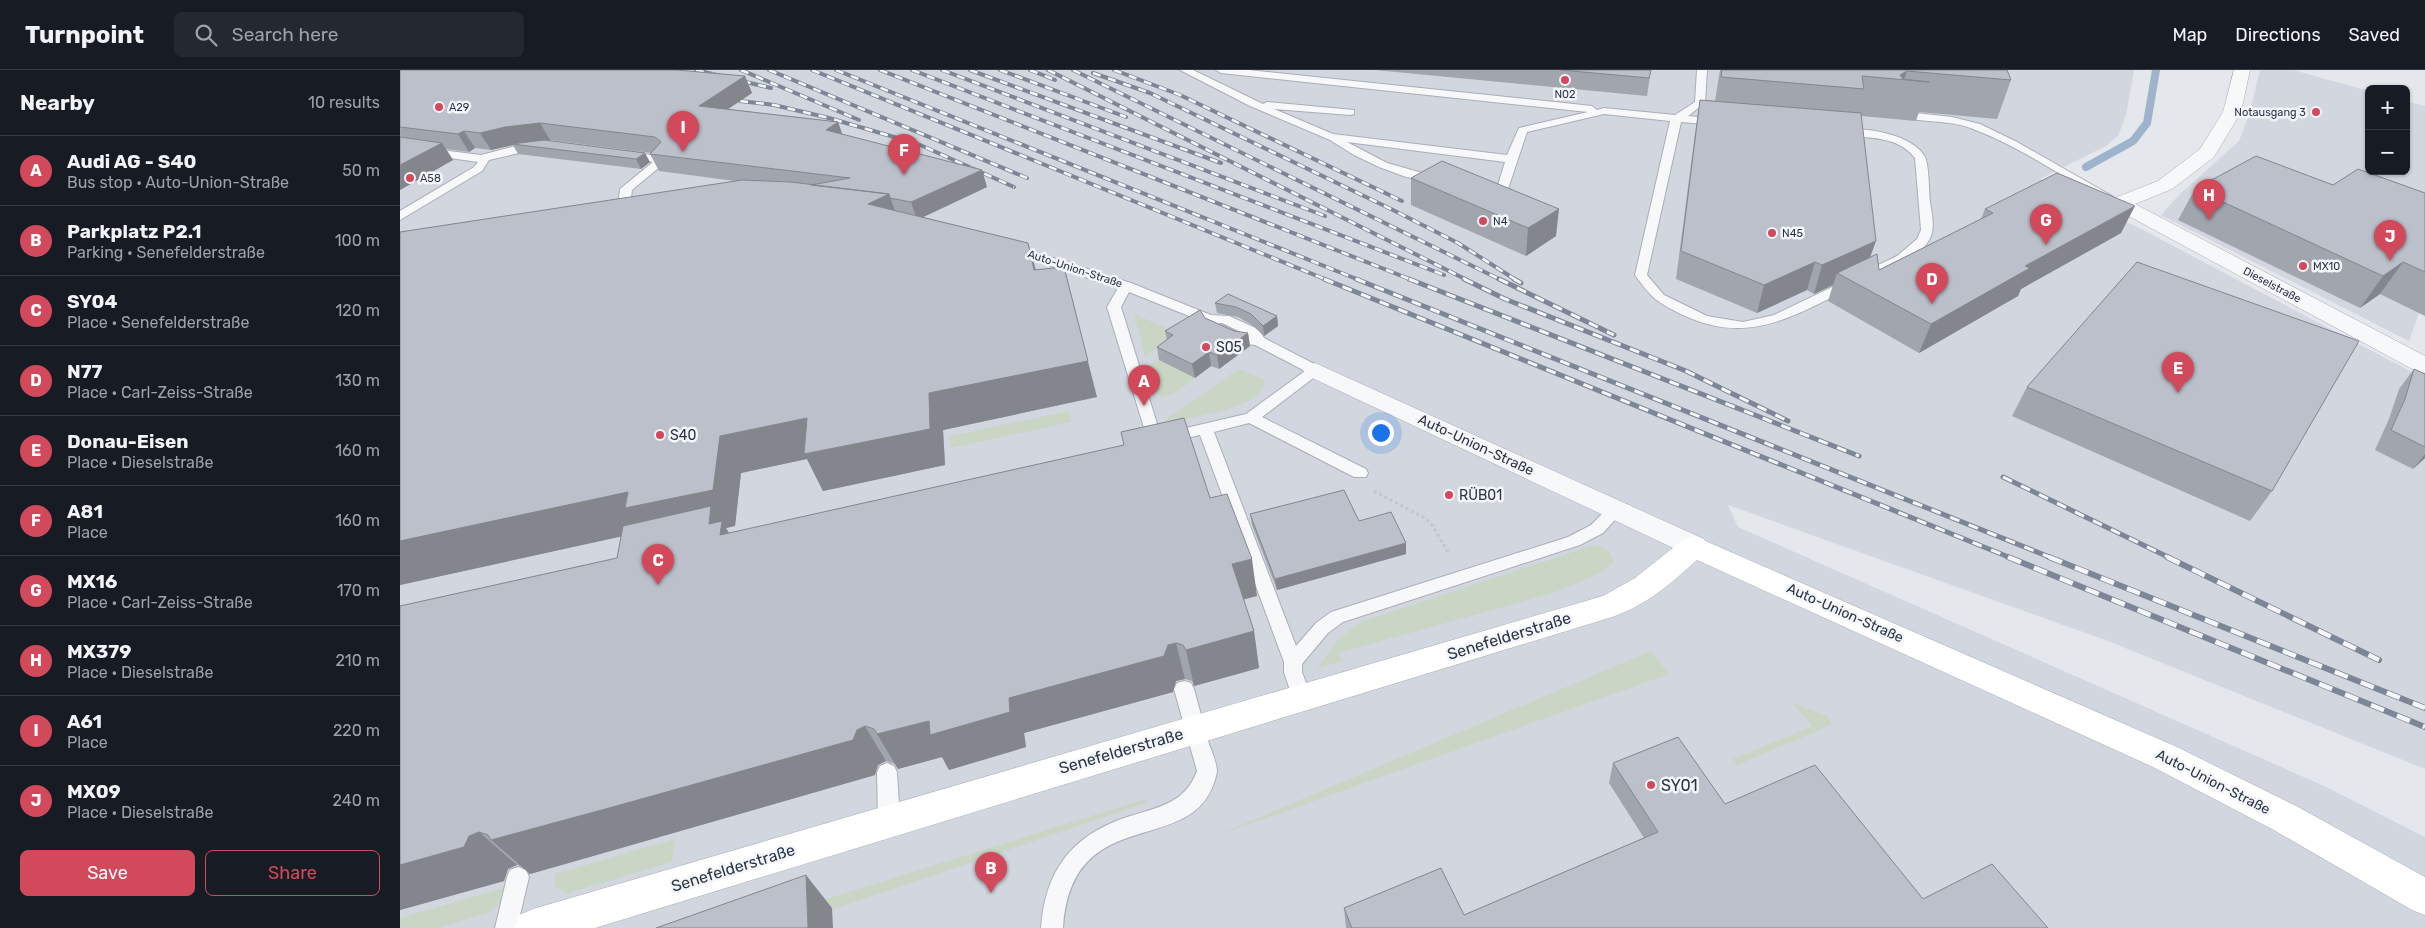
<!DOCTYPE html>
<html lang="en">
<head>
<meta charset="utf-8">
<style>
	body { margin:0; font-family:Rubik,sans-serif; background:#242831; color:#f1f3f6 }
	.controls { position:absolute; right:15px; top:15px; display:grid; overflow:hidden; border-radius:8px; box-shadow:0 1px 4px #0004 }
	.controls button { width:45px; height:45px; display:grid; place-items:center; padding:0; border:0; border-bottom:1px solid #363941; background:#171b24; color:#f1f3f6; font:25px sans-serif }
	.you { position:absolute; left:980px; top:362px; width:18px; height:18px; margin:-12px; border:4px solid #fff; border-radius:50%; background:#1a73e8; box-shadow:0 0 0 8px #1a73e833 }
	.badge { display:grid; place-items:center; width:32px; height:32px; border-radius:50%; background:#d1495b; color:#fff; font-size:16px; font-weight:700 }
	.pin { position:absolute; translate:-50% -41px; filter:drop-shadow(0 1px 2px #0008) }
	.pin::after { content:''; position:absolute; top:26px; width:18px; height:15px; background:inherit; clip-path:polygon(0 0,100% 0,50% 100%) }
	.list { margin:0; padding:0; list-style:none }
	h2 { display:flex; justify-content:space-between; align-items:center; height:65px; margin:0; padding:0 20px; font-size:21px }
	h2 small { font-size:16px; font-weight:400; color:#9ea1a6 }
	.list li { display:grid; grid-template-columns:32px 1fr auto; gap:15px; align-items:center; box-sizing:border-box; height:70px; padding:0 20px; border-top:1px solid #363941 }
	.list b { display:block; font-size:19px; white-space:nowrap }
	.list p { margin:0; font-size:16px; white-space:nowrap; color:#9ea1a6 }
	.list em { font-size:16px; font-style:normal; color:#9ea1a6 }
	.actions { display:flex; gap:10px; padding:15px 20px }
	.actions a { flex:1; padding:11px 0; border:1px solid #d1495b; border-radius:8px; text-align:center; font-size:18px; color:#d1495b }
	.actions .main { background:#d1495b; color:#fff }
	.icon { flex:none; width:28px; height:28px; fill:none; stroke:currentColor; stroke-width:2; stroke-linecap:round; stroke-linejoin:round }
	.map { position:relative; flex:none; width:2025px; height:858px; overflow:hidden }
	header { display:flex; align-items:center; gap:30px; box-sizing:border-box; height:70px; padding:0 25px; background:#171b24; border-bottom:1px solid #363941 }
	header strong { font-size:24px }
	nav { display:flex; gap:28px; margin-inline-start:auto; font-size:18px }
	.search { width:350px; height:45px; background:#242831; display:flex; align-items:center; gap:12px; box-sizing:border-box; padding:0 18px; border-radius:8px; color:#9ea1a6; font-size:19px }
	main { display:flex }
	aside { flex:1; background:#171b24 }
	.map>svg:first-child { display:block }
</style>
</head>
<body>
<header>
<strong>Turnpoint</strong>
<div class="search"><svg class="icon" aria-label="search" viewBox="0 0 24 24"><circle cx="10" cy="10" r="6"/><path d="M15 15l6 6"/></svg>Search here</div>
<nav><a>Map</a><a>Directions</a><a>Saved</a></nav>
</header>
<main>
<aside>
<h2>Nearby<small>10 results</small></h2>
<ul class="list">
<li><span class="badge">A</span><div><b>Audi AG - S40</b><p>Bus stop · Auto-Union-Straße</p></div><em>50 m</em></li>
<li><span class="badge">B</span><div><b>Parkplatz P2.1</b><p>Parking · Senefelderstraße</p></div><em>100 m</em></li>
<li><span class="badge">C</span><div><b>SY04</b><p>Place · Senefelderstraße</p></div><em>120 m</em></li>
<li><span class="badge">D</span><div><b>N77</b><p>Place · Carl-Zeiss-Straße</p></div><em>130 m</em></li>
<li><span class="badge">E</span><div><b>Donau-Eisen</b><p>Place · Dieselstraße</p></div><em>160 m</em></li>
<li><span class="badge">F</span><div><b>A81</b><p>Place</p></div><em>160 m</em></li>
<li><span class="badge">G</span><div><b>MX16</b><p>Place · Carl-Zeiss-Straße</p></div><em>170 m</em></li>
<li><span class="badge">H</span><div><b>MX379</b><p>Place · Dieselstraße</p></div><em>210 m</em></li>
<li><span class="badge">I</span><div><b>A61</b><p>Place</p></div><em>220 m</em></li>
<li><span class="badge">J</span><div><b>MX09</b><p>Place · Dieselstraße</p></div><em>240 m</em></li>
</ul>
<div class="actions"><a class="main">Save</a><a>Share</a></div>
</aside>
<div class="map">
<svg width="2025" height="858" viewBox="0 0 2025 858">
	<rect width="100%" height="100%" fill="#e4e7ec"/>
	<path fill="#d2d6de" d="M 0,0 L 1734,0 L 1726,45 L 1718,66 L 1706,76 L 1640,109 L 1743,160 L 2025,309 L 2025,699 L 1708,571 L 1328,435 L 1338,457 L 1924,716 L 2025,767 L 2025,858 L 0,858 Z
		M 1860,0 L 1893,0 L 1969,21 L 1969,101 L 2006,101 L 2006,31 L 2025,36 L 2025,226 L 2009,271 L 1761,145 L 1779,125 L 1839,71 L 1849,45 Z"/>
	<path fill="#c9d6c5" d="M 734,244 L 778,263 L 745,287 Z
		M 759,290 L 795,308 L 775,323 L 760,328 L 749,295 Z
		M 842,300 L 864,310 C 868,338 787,348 768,352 L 766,349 L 836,301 Z
		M 669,341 L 671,352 L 551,378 L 550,366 Z
		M 1194,475 L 1208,480 L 1214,492 L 1199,504 L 1153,523 L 938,583 L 942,591 L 917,598 L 939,569 L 961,552 Z
		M 1251,581 L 1269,604 L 813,767 Z
		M 1394,634 L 1426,645 L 1430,649 L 1431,655 L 1337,695 L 1333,689 L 1412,656 Z
		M 746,729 L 746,733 L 378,858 L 333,858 Z
		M 275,769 L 272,792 L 168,823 L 155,817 L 155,804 Z
		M 107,817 L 102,831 L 91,842 L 38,858 L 0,858 L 0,848 Z"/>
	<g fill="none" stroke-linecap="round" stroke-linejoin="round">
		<path stroke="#9fb4cc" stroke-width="8" d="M 1686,97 L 1733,71 L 1747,53 L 1756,0"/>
		<g stroke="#a9aeb7" stroke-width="2">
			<path id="lane" d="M 780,0 L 793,0 L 863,34 L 867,32 L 954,40 L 954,44 L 950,45 L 874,39 L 933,64 L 1107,85 L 1119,58 L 1188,42 L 821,3 L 816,0 L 849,0 L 1192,36 L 1197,40 L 1204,38 L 1275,45 L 1295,32 L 1297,0 L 1307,0 L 1305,33 L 1288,46 L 1318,49 L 1323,52 L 1318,55 L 1281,52 L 1247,205 L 1264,225 L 1307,246 L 1343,252 L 1374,245 L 1497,186 L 1517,169 L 1521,160 L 1515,88 C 1497,65 1468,68 1442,66 L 1437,63 L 1438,61 C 1461,55 1513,64 1525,87 C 1529,96 1529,120 1530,132 C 1532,145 1536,160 1528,172 C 1513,194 1480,204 1457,215 C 1396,244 1351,277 1283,245 C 1257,232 1252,229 1235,205 L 1270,51 L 1204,44 L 1127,62 L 1108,119 L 1102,122 L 1079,118 L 1077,116 L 1083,113 L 1098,115 L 1105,92 L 947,72 L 987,93 L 1040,108 L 1042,110 L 1036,113 L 1006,107 L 979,97 L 954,85 L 930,70 L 850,36 Z
				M 1497,41 L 1552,47 L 1580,54 L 1617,72 L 1712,126 L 1710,128 L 1702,128 C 1660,105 1618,76 1573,59 C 1548,49 1519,53 1493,46 L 1492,44 Z
				M 137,73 L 141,74 L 141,78 L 89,90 L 82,101 L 0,150 L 0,141 L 74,97 L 78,92 L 0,81 L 0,75 L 81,85 L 116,76 Z
				M 226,81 L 262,87 L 268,90 L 232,120 L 231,127 C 235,133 244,132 248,138 L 246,141 C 235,143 225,136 219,127 L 220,119 L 253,92 L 222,86 L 222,82 Z
				M 610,174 L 731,213 L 811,245 L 829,246 L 858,259 L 864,268 L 920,297 L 922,300 L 920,303 L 862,347 L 966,399 L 968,403 L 966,407 L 954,407 L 849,353 L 814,362 L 896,576 L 916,553 L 931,542 L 1168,467 L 1191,455 L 1210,436 L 1222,436 L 1224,440 L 1203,463 L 1180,475 L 943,552 L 928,563 L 902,594 L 902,602 L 912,629 L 909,635 L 902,637 L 895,635 L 884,602 L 884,592 L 800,365 L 769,372 L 764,371 L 761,367 L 764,363 L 769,362 L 846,344 L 905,301 L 855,275 L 837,273 L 808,260 L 804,252 L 729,222 L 721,237 L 762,370 L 759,374 L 749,374 L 707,237 L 718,218 L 606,181 L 604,178 ZM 818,253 L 822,253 L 849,266 L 845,266 Z
				M 784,611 L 791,613 L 794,619 C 799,637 804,656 809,674 C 812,682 816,691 817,700 C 817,705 814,713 812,718 C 784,785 671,735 663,858 L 641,858 C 645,802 670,767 724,748 C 754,738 785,735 797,701 L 774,619 L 777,613 Z
				M 487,693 L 494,696 L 497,702 L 500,751 L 496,758 L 489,761 L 482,758 L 478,751 L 477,702 L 480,696 Z
				M 118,797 L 126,800 L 129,807 L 117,858 L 95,858 L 107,807 L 110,800 Z"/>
		</g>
		<g stroke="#a9aeb7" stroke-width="1">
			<path id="street" d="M 1834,0 L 1850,0 L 1841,42 L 1814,87 L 1772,119 L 1735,134 L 2025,286 L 2025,303 L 2016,301 L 1712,137 L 1709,133 L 1712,129 L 1758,111 L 1800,79 L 1823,42 Z
				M 915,293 L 1304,469 L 1308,476 L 1304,483 L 1294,486 L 1284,483 L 906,305 L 903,300 L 906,295 Z"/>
		</g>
		<g stroke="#a9aeb7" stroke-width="1">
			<path id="secondary" d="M 1294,466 L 1777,677 L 1898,737 L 2025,807 L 2025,845 L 2012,840 L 1872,759 L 1753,697 L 1297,490 C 1272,513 1245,536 1212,547 L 195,858 L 114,858 L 119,845 L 133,839 L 1203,526 L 1235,508 L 1284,469 Z"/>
		</g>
		<path stroke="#c2c5cb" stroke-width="3" stroke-dasharray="3 3" stroke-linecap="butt" d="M 974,421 L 1025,448 L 1032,455 L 1049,484"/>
		<use href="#lane" fill="#f7f8fa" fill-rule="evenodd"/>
		<use href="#street" fill="#f7f8fa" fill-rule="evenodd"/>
		<use href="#secondary" fill="#fff" fill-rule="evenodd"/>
		<g stroke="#7d8696" stroke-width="4">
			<path id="rail-far2" d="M 296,0 L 371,18
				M 341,0 L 459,50
				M 369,0 L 627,108
				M 412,0 L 927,210
				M 436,0 L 959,210
				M 480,0 L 1012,210
				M 512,0 L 1044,205
				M 542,0 L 925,146
				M 570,0 L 821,93
				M 600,0 L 726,47
				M 630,0 L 655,10
				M 648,0 L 1067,210
				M 673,0 L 1101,210
				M 714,0 L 780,25 L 1002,131
				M 693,3 L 750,23 L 993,140 L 1058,173 L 1116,210
				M 340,31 L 374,35 L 429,48 L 518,74 L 614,117"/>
		</g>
		<g stroke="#7d8696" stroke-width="5">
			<path id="rail-far1" d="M 924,209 L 1611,488
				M 956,209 L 1652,488
				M 1009,209 L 1459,386
				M 1064,209 L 1105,229 L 1286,301 L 1388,351
				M 1099,209 L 1214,265
				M 1114,209 L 1121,213
				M 1603,407 L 1770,488"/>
		</g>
		<g stroke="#7d8696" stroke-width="6">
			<path id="rail" d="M 1608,487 L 2025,657
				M 1649,487 L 2025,638
				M 1767,487 L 1979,590"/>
		</g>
		<use href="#rail-far2" stroke="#f4f6f9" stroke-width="2.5" stroke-dasharray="8" stroke-linecap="butt"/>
		<use href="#rail-far1" stroke="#f4f6f9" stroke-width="3" stroke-dasharray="10" stroke-linecap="butt"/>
		<use href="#rail" stroke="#f4f6f9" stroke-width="4.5" stroke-dasharray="14" stroke-linecap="butt"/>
	</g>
	<path fill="#a1a5ae" d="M 0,0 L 345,6 L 352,23 L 328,39 L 438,52 L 442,64 L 587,117 L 523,147 L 628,173 L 636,200 L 697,327 L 543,360 L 545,395 L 423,421 L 407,389 L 341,403 L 335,456 L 326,458 L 329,463 L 810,428 L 857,526 L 843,529 L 854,561 L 859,598 L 794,616 L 792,611 L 785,609 L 776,611 L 773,622 L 624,663 L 626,677 L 549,700 L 542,687 L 498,699 L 495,694 L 486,691 L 478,695 L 475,705 L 242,772 L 130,804 L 122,797 L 117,795 L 108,799 L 104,811 L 0,840 L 0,536 L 217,488 L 221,466 L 0,515 L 335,111 L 259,101 L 250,84 L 251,83 L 150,70 L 146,71 L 250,92 L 241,99 L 118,84 L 113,75 L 91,80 L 75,78 L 69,82 L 46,79 L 53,90 L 0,120 Z
		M 975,0 L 1251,0 L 1247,26 Z
		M 1320,0 L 1607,0 L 1611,10 L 1597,49 L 1519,42 L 1516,51 L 1461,46 L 1470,187 L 1479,200 L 1581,149 L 1585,139 L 1721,163 L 1621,219 L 1618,226 L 1519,283 L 1428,231 L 1433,215 L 1414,224 L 1407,220 L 1357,243 L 1276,209 L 1296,56 L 1300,30 L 1315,31 Z
		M 1011,108 L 1156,166 L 1126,186 L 1011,135 Z
		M 1933,115 L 2025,123 L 2025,246 L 1980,224 L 1960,238 L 1778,150 L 1795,119 Z
		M 815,233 L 877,246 L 878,256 L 864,266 L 852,255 L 838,247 L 817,243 Z
		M 805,248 L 834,261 L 848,263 L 850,276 L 819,299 L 811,296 L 795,308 L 759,290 L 757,277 L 767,270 L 765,261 Z
		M 2014,299 L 2025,304 L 2025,388 L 2013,399 L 1975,380 L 1989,349 L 1999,319 Z
		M 1627,317 L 1872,421 L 1850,451 L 1612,346 Z
		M 850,444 L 959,451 L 1006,484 L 877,520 L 852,455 Z
		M 1213,693 L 1325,734 L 1523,829 L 1648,858 L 946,858 L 944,838 L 1064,845 L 1244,768 L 1209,713 Z"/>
	<path fill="#83868d" d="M 1507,1 L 1504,10 L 1499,9 L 1500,5 Z
		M 345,6 L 352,23 L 307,53 L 299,36 Z
		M 438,52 L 444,69 L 426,60 Z
		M 140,53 L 150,70 L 112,74 L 113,75 L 91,80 L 80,63 L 105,57 Z
		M 64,61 L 75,78 L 69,82 L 58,64 Z
		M 42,73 L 53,90 L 0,120 L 0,95 Z
		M 245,83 L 250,92 L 241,99 L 236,89 Z
		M 582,100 L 587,117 L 517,150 L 511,132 Z
		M 489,124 L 501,158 L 468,134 Z
		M 1735,136 L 1721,163 L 1621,219 L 1618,226 L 1519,283 L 1531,254 L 1625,196 Z
		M 1159,139 L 1156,166 L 1126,186 L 1128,158 Z
		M 1476,171 L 1466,199 L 1437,203 L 1433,215 L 1414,224 L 1422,195 Z
		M 628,173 L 638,208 L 634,200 Z
		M 1415,192 L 1407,220 L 1357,243 L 1364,215 Z
		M 2003,192 L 1980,224 L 1960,238 L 1983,206 Z
		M 664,197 L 697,327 L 543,360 L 545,395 L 423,421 L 407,389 L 341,403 L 335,456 L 326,458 L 344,488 L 242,462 L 0,515 L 0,471 L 320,366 L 529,323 Z
		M 877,246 L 878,256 L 864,266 L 863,256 Z
		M 848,263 L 850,276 L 819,299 L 817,285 Z
		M 809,282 L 811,296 L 795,308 L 792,294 Z
		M 2025,384 L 2025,388 L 2013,399 Z
		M 1006,473 L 1006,484 L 877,520 L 875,509 Z
		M 852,489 L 857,526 L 838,531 L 832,494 Z
		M 854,561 L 859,598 L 794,616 L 786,580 Z
		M 776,573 L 785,609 L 776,611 L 773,622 L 624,663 L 626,677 L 549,700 L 542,687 L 498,699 L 477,664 L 609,628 L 768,575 Z
		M 465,656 L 486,691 L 478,695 L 475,705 L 242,772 L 130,804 L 91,770 L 457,660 Z
		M 79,762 L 117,795 L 108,799 L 104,811 L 0,840 L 0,795 Z
		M 406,805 L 432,838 L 433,858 L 408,858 Z"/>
	<path fill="#bbc0ca" stroke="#83868d" d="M 0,0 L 277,0 L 345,6 L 299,36 L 438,52 L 426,60 L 582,100 L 511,132 L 490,128 L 489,124 L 411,115 L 450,108 L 250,84 L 261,72 L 255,67 L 140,53 L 105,57 L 80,63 L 64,61 L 58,64 L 0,57 Z
		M 1161,0 L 1251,0 L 1249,8 Z
		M 1322,0 L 1607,0 L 1611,10 L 1507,1 L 1500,5 L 1503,9 L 1529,12 L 1462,6 L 1464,19 L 1321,7 Z
		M 1300,30 L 1461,43 L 1476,171 L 1422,195 L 1415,192 L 1364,215 L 1281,181 Z
		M 0,67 L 42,73 L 0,95 Z
		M 144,70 L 245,83 L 236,89 L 112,74 Z
		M 1856,86 L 1933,115 L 1958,99 L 2025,123 L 2025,202 L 2003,192 L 1983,206 L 1795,119 Z
		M 1042,91 L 1159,139 L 1128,158 L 1011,108 Z
		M 1657,103 L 1735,136 L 1625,196 L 1630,198 L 1531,254 L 1437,203 L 1477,184 L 1479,200 L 1593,143 L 1585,139 Z
		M 342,110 L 391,112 L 489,124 L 468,134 L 628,173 L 634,200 L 664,197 L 688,291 L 529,323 L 530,359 L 404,384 L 407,348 L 320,366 L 313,420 L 225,438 L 228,422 L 0,471 L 0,162 Z
		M 1737,192 L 1959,271 L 1872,421 L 1627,317 Z
		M 828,224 L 877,246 L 863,256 L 851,244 L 836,237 L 815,233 Z
		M 800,240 L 805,248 L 834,261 L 848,263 L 817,285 L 809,282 L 792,294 L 757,277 L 773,265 L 765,261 Z
		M 2014,299 L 2025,304 L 2025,377 L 1991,360 L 2005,329 Z
		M 784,348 L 810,428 L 827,424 L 852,489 L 832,494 L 854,561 L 786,580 L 783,575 L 776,573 L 768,575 L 764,586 L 609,628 L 610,642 L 530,665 L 529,651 L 477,664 L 474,659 L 465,656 L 457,660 L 453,670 L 209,738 L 91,770 L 88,765 L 79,762 L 69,766 L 64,777 L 0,795 L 0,536 L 217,488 L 223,456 L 311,436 L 309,454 L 322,451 L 320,465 L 724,375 L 721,362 Z
		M 944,420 L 959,451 L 991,442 L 1006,473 L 875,509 L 850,444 Z
		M 1278,667 L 1325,734 L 1415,695 L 1523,829 L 1592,794 L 1648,858 L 952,858 L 944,838 L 1041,798 L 1064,845 L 1258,762 L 1213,693 Z
		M 406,805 L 408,858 L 256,858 Z"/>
	<g fill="#d1495b" stroke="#f4f6f9" stroke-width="2">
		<circle cx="1165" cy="10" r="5"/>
		<circle cx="39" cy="37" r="5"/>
		<circle cx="1916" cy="42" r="5"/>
		<circle cx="10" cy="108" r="5"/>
		<circle cx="1083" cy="151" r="5"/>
		<circle cx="1372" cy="163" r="5"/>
		<circle cx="1903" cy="196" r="5"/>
		<circle cx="806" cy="277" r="5"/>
		<circle cx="260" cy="365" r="5"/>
		<circle cx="1049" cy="425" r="5"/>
		<circle cx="1251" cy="715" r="5"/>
	</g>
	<g text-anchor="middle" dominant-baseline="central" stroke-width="5" stroke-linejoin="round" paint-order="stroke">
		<g font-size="11" fill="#2b3445" stroke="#f4f6f9" text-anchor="start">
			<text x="1165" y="24" text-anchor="middle">N02</text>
			<text x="49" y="37">A29</text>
			<text x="1906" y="42" text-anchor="end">Notausgang 3</text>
			<text x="20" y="108">A58</text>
			<text x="1093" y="151">N4</text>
			<text x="1382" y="163">N45</text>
			<text x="1913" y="196">MX10</text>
		</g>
		<g font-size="11" fill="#2b3445" stroke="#f4f6f9">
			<text transform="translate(675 199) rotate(18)">Auto-Union-Straße</text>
			<text transform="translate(1872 215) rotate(28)">Dieselstraße</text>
		</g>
		<g font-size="14" fill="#2b3445" stroke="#f4f6f9" text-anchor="start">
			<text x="816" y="277">S05</text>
			<text x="270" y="365">S40</text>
			<text x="1059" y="425">RÜB01</text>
		</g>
		<g font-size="14" fill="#2b3445" stroke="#f4f6f9">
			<text transform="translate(1076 375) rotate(25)">Auto-Union-Straße</text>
			<text transform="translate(1445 543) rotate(24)">Auto-Union-Straße</text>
			<text transform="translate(1813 712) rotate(27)">Auto-Union-Straße</text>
		</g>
		<g font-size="16" fill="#2b3445" stroke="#f4f6f9">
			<text transform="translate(1109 566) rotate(-17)">Senefelderstraße</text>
			<text transform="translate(721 681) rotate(-16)">Senefelderstraße</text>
			<text transform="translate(333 798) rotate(-17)">Senefelderstraße</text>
		</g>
		<g font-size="16" fill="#2b3445" stroke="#f4f6f9" text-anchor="start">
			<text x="1261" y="715">SY01</text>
		</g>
	</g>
</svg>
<div class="controls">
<button>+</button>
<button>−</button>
</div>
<div class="you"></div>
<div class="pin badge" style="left:744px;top:336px">A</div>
<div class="pin badge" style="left:591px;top:823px">B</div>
<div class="pin badge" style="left:258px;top:515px">C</div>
<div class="pin badge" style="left:1532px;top:234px">D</div>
<div class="pin badge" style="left:1778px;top:323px">E</div>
<div class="pin badge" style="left:504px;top:105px">F</div>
<div class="pin badge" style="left:1646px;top:175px">G</div>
<div class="pin badge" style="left:1809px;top:150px">H</div>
<div class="pin badge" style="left:283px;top:82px">I</div>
<div class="pin badge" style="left:1990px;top:191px">J</div>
</div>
</main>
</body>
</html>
